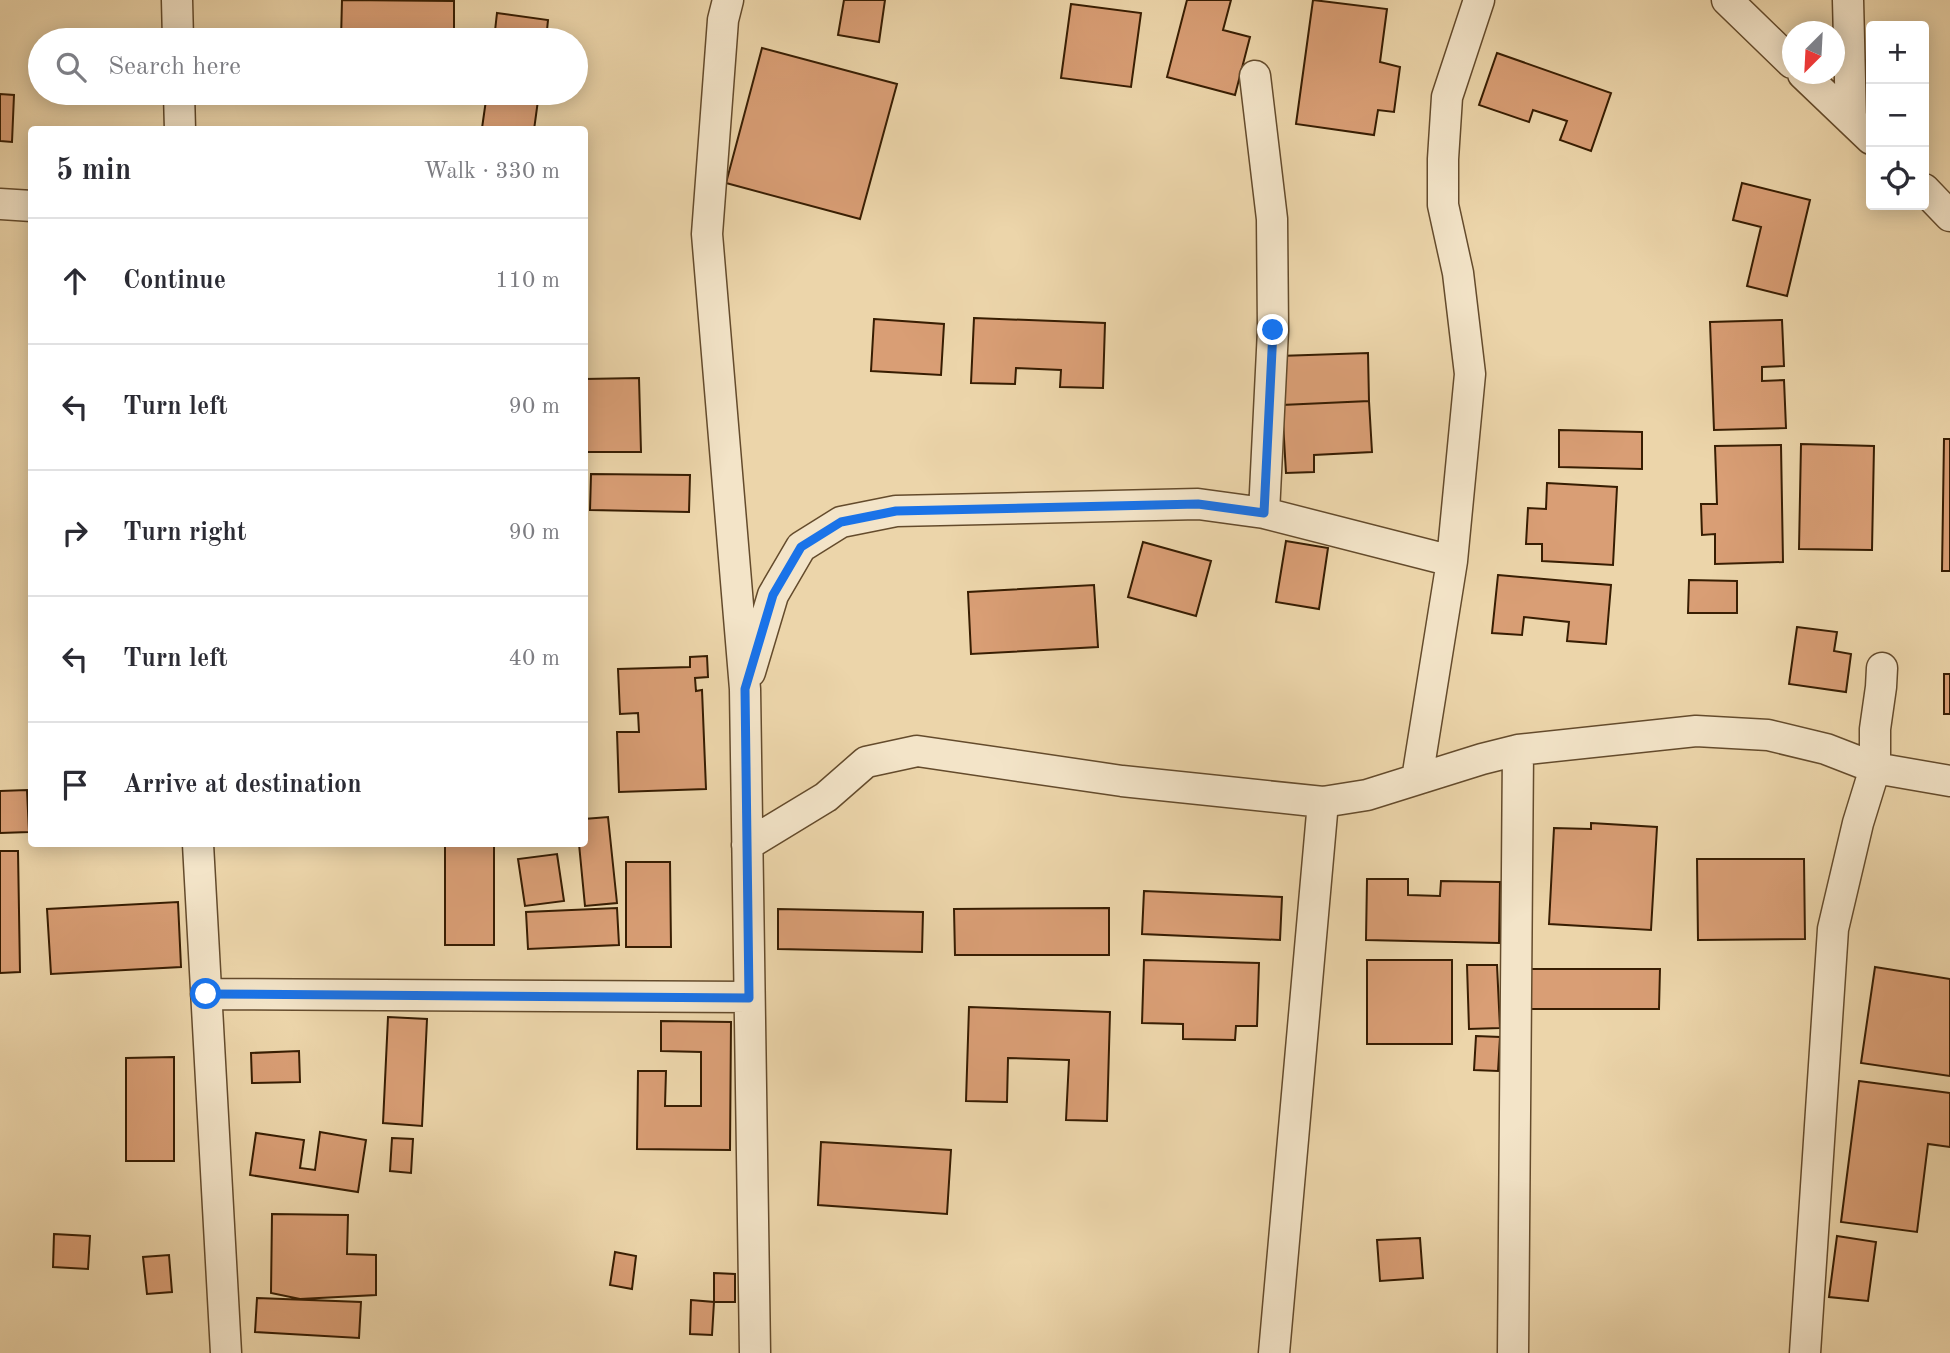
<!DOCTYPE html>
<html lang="en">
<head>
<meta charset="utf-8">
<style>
	body { margin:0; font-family:"Old Standard TT",serif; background:#f2f2f3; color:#2b2b33 }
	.controls { position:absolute; right:21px; top:21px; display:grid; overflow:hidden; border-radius:7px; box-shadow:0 4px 18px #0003 }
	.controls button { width:63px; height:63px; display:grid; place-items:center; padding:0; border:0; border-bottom:2px solid #e1e1e2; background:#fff; color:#2b2b33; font:35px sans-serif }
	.compass { position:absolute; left:1782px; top:21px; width:63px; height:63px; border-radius:50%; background:#fff; box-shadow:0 4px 18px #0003; rotate:204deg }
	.stop { position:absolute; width:21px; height:21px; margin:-16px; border:5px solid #1a73e8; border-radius:50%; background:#fff }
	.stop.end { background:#1a73e8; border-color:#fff; box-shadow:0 2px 7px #0008 }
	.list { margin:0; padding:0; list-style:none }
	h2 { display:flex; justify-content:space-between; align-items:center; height:91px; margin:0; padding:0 28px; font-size:30px }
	h2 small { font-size:23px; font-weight:400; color:#7c7c81 }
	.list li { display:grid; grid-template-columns:46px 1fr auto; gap:21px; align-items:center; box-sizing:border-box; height:126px; padding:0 28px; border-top:2px solid #e1e1e2 }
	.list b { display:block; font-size:26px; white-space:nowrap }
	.list em { font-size:23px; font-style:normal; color:#7c7c81 }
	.icon { flex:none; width:38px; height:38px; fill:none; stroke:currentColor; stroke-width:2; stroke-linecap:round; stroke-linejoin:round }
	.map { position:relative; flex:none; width:1950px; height:1353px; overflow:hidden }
	.search { position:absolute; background:#fff; box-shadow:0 4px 18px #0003; left:28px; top:28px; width:560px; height:77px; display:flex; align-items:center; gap:18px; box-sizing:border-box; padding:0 24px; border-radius:38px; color:#7c7c81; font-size:26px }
	.panel { position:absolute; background:#fff; box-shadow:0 4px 18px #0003; left:28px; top:126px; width:560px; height:721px; border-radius:7px }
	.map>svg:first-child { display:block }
</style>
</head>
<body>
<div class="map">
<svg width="1950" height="1353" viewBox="0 0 1950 1353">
	<rect width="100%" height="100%" fill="#ecd5aa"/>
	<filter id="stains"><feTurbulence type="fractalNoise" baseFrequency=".00286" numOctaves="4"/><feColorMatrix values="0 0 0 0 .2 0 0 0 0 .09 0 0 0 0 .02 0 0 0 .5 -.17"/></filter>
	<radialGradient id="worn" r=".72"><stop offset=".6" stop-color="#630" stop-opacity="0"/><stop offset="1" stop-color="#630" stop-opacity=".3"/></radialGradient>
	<path fill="#d99e75" stroke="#371d02" stroke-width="2" d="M 342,0 L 454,1 L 454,40 L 341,40 Z
		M 844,0 L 885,0 L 879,42 L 838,35 Z
		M 1187,0 L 1231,0 L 1223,30 L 1250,37 L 1235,95 L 1167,77 Z
		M 1313,0 L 1387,9 L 1380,62 L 1400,67 L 1394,112 L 1378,110 L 1374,135 L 1296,124 Z
		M 1071,4 L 1141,13 L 1131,87 L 1061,78 Z
		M 497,13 L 548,20 L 546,40 L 494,40 Z
		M 762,48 L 897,84 L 860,219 L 726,183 Z
		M 1497,53 L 1611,93 L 1591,151 L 1560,140 L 1567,121 L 1533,110 L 1529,122 L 1479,105 Z
		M 487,93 L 539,93 L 534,130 L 482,128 Z
		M 0,94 L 14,95 L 12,142 L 0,141 Z
		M 1742,183 L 1810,200 L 1787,296 L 1747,286 L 1761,227 L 1733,220 Z
		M 974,318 L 1105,323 L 1103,388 L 1060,387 L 1061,370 L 1016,368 L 1015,384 L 971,383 Z
		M 874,319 L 944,324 L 941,375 L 871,371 Z
		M 1782,320 L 1784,366 L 1762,367 L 1762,381 L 1784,380 L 1786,428 L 1714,430 L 1710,322 Z
		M 1368,353 L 1369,401 L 1282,405 L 1279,356 Z
		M 639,378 L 641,452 L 584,452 L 584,379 Z
		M 1369,401 L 1372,452 L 1314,455 L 1314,472 L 1286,473 L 1282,405 Z
		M 1559,430 L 1642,432 L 1642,469 L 1559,467 Z
		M 1944,439 L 1950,439 L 1950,571 L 1942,571 Z
		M 1801,444 L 1874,446 L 1872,550 L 1799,549 Z
		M 1781,445 L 1783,562 L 1715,564 L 1715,534 L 1702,535 L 1701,504 L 1717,504 L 1715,446 Z
		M 591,474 L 690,475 L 689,512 L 590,510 Z
		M 1547,483 L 1617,487 L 1613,565 L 1542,561 L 1542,544 L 1526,544 L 1528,508 L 1546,509 Z
		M 1286,541 L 1328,548 L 1319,609 L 1276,602 Z
		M 1143,542 L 1211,561 L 1196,616 L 1128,597 Z
		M 1498,575 L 1611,585 L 1606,644 L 1567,641 L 1569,622 L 1524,617 L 1522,635 L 1492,633 Z
		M 1689,580 L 1737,581 L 1737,613 L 1688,613 Z
		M 1094,585 L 1098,647 L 971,654 L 968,592 Z
		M 1797,627 L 1837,632 L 1834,651 L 1851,654 L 1846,692 L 1789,684 Z
		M 707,656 L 708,677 L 695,678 L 696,691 L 702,690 L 706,789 L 619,792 L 617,732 L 639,732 L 638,713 L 620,714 L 618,669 L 690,667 L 690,657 Z
		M 1944,674 L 1950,674 L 1950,714 L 1944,714 Z
		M 27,790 L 29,832 L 0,833 L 0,791 Z
		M 608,817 L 617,903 L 585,906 L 579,844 L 584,844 L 584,819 Z
		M 1591,823 L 1657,827 L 1651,930 L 1549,924 L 1554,828 L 1591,829 Z
		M 445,844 L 494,844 L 494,945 L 445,945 Z
		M 0,851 L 18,851 L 20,972 L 0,973 Z
		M 557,854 L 564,901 L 525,906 L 518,859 Z
		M 1697,859 L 1804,859 L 1805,939 L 1698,940 Z
		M 626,862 L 670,862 L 671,947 L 626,947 Z
		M 1367,879 L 1408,879 L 1408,895 L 1440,896 L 1441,881 L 1500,882 L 1499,943 L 1366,940 Z
		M 1144,891 L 1282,897 L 1280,940 L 1142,934 Z
		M 178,902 L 181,967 L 51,974 L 47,909 Z
		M 617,908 L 619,945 L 528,949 L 526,912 Z
		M 1109,908 L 1109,955 L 955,955 L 954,909 Z
		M 778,909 L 923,912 L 922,952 L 778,949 Z
		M 1144,960 L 1259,963 L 1257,1026 L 1236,1026 L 1235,1040 L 1183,1039 L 1183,1024 L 1142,1023 Z
		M 1367,960 L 1452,960 L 1452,1044 L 1367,1044 Z
		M 1467,965 L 1497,965 L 1500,1028 L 1469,1029 Z
		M 1875,967 L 1950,979 L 1950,1076 L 1861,1063 Z
		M 1531,969 L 1660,969 L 1659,1009 L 1531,1009 Z
		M 969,1007 L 1110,1012 L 1107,1121 L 1066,1120 L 1069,1060 L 1008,1058 L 1007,1102 L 966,1101 Z
		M 388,1017 L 427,1019 L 422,1126 L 383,1123 Z
		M 661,1021 L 731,1022 L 730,1150 L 637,1149 L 638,1071 L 666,1071 L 665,1106 L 701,1106 L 701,1052 L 661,1051 Z
		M 1476,1036 L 1500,1037 L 1498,1071 L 1474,1070 Z
		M 299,1051 L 300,1082 L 252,1083 L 251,1053 Z
		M 174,1057 L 174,1161 L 126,1161 L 126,1058 Z
		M 1859,1081 L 1950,1093 L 1950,1147 L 1928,1144 L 1917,1232 L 1841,1222 Z
		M 320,1132 L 366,1140 L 358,1192 L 250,1175 L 256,1133 L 304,1140 L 300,1168 L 315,1170 Z
		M 392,1138 L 413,1139 L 411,1173 L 390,1171 Z
		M 821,1142 L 951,1150 L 947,1214 L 818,1205 Z
		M 272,1214 L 348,1215 L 347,1254 L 376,1255 L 376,1295 L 300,1299 L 271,1293 Z
		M 54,1234 L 90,1236 L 88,1269 L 53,1267 Z
		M 1837,1236 L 1876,1242 L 1868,1301 L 1829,1297 Z
		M 1420,1238 L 1423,1278 L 1380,1281 L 1377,1240 Z
		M 615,1252 L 636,1256 L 632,1289 L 610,1285 Z
		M 169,1255 L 172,1292 L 147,1294 L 143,1257 Z
		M 714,1273 L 735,1274 L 735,1302 L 714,1302 Z
		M 257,1298 L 361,1302 L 359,1338 L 255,1332 Z
		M 691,1300 L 714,1302 L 712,1335 L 690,1334 Z"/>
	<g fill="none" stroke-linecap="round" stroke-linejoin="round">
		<g stroke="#644b2c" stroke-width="33">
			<path id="street" d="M 177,0 L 178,40
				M 728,0 L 723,20 L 707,234 L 745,689 L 755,1353
				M 1727,0 L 1792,63
				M 1848,0 L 1851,120
				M 1803,74 L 1871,139
				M 1255,76 L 1272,219 L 1273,330 L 1264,513
				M 179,93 L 180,130
				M 1924,189 L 1950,216
				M 0,204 L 32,206
				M 750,672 L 773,595 L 801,547 L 841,522 L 896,511 L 1198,504 L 1264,513 L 1452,561
				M 1417,779 L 1452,561 L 1470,374 L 1458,273 L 1443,205 L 1443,159 L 1447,97 L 1479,0
				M 198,844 L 226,1353
				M 747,845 L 826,797 L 866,762 L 917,751 L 1122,781 L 1323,802
				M 206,994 L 749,997
				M 1274,1353 L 1323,802 L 1367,795 L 1482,759 L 1518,750 L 1696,731 L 1768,735 L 1826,749 L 1875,768 L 1950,781
				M 1513,1353 L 1518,750
				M 1805,1353 L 1833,929 L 1858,823 L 1875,768 L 1875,729 L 1881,687 L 1882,668"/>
		</g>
		<use href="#street" stroke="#f3e4c8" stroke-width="30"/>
	</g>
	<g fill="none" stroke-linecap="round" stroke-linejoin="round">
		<path stroke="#1a73e8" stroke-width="9" d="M 206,994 L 749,998 L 745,689 L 773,595 L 801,547 L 841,522 L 896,511 L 1198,504 L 1264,513 L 1273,330"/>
	</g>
	<rect width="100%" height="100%" filter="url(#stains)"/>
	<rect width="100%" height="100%" fill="url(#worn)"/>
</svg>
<div class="controls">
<button>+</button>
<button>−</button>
<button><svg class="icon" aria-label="locate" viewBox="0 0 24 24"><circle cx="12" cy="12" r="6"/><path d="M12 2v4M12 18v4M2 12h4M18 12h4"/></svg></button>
</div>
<svg class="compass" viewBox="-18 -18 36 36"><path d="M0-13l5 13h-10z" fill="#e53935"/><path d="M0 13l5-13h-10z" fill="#7c7c81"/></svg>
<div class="stop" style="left:206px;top:994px"></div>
<div class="stop end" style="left:1273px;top:330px"></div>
<div class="search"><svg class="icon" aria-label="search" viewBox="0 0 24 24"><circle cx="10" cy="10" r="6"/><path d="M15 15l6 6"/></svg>Search here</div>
<section class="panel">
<h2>5 min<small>Walk · 330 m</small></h2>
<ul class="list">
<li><svg class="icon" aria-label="ahead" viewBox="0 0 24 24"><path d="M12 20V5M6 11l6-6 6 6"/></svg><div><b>Continue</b></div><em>110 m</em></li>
<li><svg class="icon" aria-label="left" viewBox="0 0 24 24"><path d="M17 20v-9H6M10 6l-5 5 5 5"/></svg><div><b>Turn left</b></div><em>90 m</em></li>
<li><svg class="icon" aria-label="right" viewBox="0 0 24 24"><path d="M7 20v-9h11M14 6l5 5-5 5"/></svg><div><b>Turn right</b></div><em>90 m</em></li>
<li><svg class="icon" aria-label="left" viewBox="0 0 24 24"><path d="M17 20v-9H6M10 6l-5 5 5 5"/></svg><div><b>Turn left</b></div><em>40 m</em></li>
<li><svg class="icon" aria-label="arrive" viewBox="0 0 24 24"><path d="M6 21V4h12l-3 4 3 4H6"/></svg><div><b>Arrive at destination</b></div></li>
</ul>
</section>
</div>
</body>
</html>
